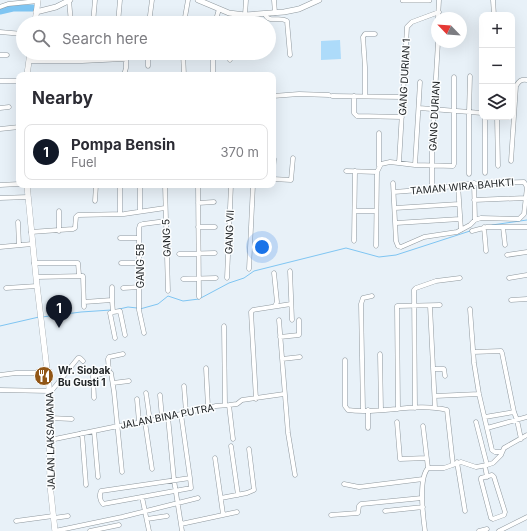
<!DOCTYPE html>
<html lang="en">
<head>
<meta charset="utf-8">
<style>
	body { margin:0; font-family:Inter,sans-serif; background:#f7f7f7; color:#2b2b33 }
	.controls { position:absolute; right:12px; top:12px; display:grid; overflow:hidden; border-radius:8px; box-shadow:0 4px 16px #0002 }
	.controls button { width:36px; height:36px; display:grid; place-items:center; padding:0; border:0; border-bottom:1px solid #e1e1e2; background:#fff; color:#2b2b33; font:20px sans-serif }
	.compass { position:absolute; left:431px; top:12px; width:36px; height:36px; border-radius:50%; background:#fff; box-shadow:0 4px 16px #0002; rotate:295deg }
	.you { position:absolute; left:262px; top:247px; width:14px; height:14px; margin:-10px; border:3px solid #fff; border-radius:50%; background:#1a73e8; box-shadow:0 0 0 6px #1a73e833 }
	.badge { display:grid; place-items:center; width:26px; height:26px; border-radius:50%; background:#111827; color:#fff; font-size:13px; font-weight:700 }
	.pin { position:absolute; translate:-50% -33px; filter:drop-shadow(0 1px 2px #0008) }
	.pin::after { content:''; position:absolute; top:21px; width:14px; height:12px; background:inherit; clip-path:polygon(0 0,100% 0,50% 100%) }
	.list { margin:0; padding:0; list-style:none }
	h2 { display:flex; justify-content:space-between; align-items:center; height:52px; margin:0; padding:0 16px; font-size:17px }
	h2 small { font-size:13px; font-weight:400; color:#7c7c81 }
	.list li { display:grid; grid-template-columns:26px 1fr auto; gap:12px; align-items:center; box-sizing:border-box; height:56px; margin:0 8px 8px; padding:0 8px; border:1px solid #e1e1e2; border-radius:8px }
	.list b { display:block; font-size:15px; white-space:nowrap }
	.list p { margin:0; font-size:13px; white-space:nowrap; color:#7c7c81 }
	.list em { font-size:13px; font-style:normal; color:#7c7c81 }
	.icon { flex:none; width:22px; height:22px; fill:none; stroke:currentColor; stroke-width:2; stroke-linecap:round; stroke-linejoin:round }
	.map { position:relative; flex:none; width:527px; height:531px; overflow:hidden }
	.search { position:absolute; background:#fff; box-shadow:0 4px 16px #0002; left:16px; top:16px; width:260px; height:44px; display:flex; align-items:center; gap:10px; box-sizing:border-box; padding:0 14px; border-radius:22px; color:#7c7c81; font-size:15px }
	.panel { position:absolute; background:#fff; box-shadow:0 4px 16px #0002; left:16px; top:72px; width:260px; height:116px; border-radius:8px }
	.map>svg:first-child { display:block }
</style>
</head>
<body>
<div class="map">
<svg width="527" height="531" viewBox="0 0 527 531">
	<rect width="100%" height="100%" fill="#e8f1f8"/>
	<path fill="#addbfa" d="M 340,40 L 341,59 L 321,60 L 321,41 Z"/>
	<g fill="none" stroke-linecap="round" stroke-linejoin="round">
		<path stroke="#7fc5f2" stroke-width="1" d="M 492,225 L 527,220
			M 140,309 L 158,304 L 168,296 L 183,301 L 199,299 L 229,283 L 244,278 L 254,271 L 346,248 L 379,257 L 396,255 L 470,231
			M 115,310 L 128,307 L 137,308
			M 42,317 L 81,312 L 111,310
			M 0,326 L 39,317"/>
		<path stroke="#7fc5f2" stroke-width="7" d="M 0,11 L 13,8 L 33,8"/>
		<g stroke="#8f989e" stroke-width="5">
			<path id="minor" d="M 69,0 L 71,23
				M 274,0 L 275,13
				M 493,0 L 494,15
				M 0,7 L 8,4 L 38,1
				M 265,14 C 269,24 279,16 287,21 L 290,55
				M 245,15 L 246,0
				M 438,18 L 439,0
				M 93,23 L 95,0
				M 118,23 L 120,0
				M 149,23 L 152,0
				M 184,23 L 188,0
				M 215,23 L 219,9
				M 234,23 L 235,15
				M 0,32 L 23,34
				M 148,53 L 148,66
				M 183,53 L 184,75
				M 0,55 L 7,55
				M 230,60 L 231,53
				M 29,61 L 82,61 L 123,59 L 126,60 L 126,68 L 124,75
				M 77,75 L 97,75
				M 213,75 L 213,53
				M 0,81 L 19,81
				M 273,96 L 299,94 L 329,95
				M 332,96 L 403,97
				M 354,96 L 354,113 L 357,116 L 402,117
				M 365,96 L 365,67 L 363,37 L 365,34 L 375,34
				M 0,108 L 9,107
				M 419,108 L 482,113
				M 485,117 L 485,173
				M 497,117 L 498,166
				M 0,129 L 19,127
				M 379,133 L 379,166
				M 511,161 L 516,86 C 519,81 521,79 527,80
				M 399,163 L 407,27 L 412,22 L 439,12
				M 415,165 L 420,82
				M 273,171 L 274,159
				M 346,171 L 377,172
				M 469,174 L 469,112 L 470,76
				M 273,179 L 291,180 L 293,158
				M 393,183 L 396,241 L 398,246 L 401,247 L 424,237 L 457,232 L 470,225 L 475,220 L 481,218 L 519,219 L 524,214 L 527,187 L 524,182 L 466,184 L 432,189 L 394,192
				M 474,183 L 475,220
				M 0,185 L 19,184
				M 120,185 L 120,214
				M 140,185 L 140,211
				M 165,185 L 168,291
				M 198,185 L 199,297
				M 458,185 L 461,230
				M 432,189 L 432,145 L 438,42
				M 0,198 L 28,197
				M 474,200 L 526,198
				M 95,201 L 96,185
				M 198,203 L 214,202
				M 395,208 L 459,204
				M 355,211 L 376,211
				M 18,222 L 19,245
				M 396,223 L 460,219
				M 198,227 L 215,227
				M 484,227 L 486,251
				M 503,227 L 505,245
				M 59,231 L 59,211
				M 472,231 L 487,227 L 527,227
				M 31,232 L 73,229 L 75,228 L 76,217 L 78,215 L 124,214 L 165,208
				M 120,238 L 139,238
				M 354,241 L 355,171
				M 376,246 L 377,172 L 381,164 L 390,162 L 415,165 L 453,166 L 454,164 L 454,77
				M 0,247 L 32,244
				M 179,254 L 215,253
				M 507,255 L 527,252
				M 34,263 L 78,263 L 79,275
				M 121,263 L 140,263
				M 249,269 L 253,185
				M 290,271 L 292,320
				M 274,273 L 277,302 L 275,306
				M 36,277 L 83,276 L 84,307
				M 227,278 L 231,185
				M 509,278 L 527,275
				M 183,279 L 216,278
				M 6,288 L 37,286
				M 123,288 L 140,287
				M 112,300 L 113,312 L 110,313 L 115,338
				M 511,300 L 527,299
				M 84,302 L 112,300 L 112,287
				M 430,306 L 435,408
				M 470,309 L 474,363 L 479,394 L 492,450 L 495,452 L 502,452
				M 113,312 L 120,311 L 125,335
				M 279,320 L 288,433 L 295,475
				M 224,326 L 225,405
				M 144,333 L 139,310 L 139,228 L 140,225 L 143,224 L 166,221
				M 280,337 L 299,335 L 299,320
				M 473,352 L 501,351 L 502,353 L 514,412 L 517,420 L 521,439
				M 380,354 L 381,410
				M 282,359 L 300,357
				M 345,360 L 345,406 L 348,410 C 380,415 415,402 447,410 L 453,465
				M 206,368 L 208,407
				M 433,369 L 444,369 L 445,376
				M 0,375 L 16,373 L 47,373
				M 113,383 L 129,381
				M 184,386 L 186,412
				M 0,390 L 49,391
				M 146,393 L 150,421
				M 49,394 L 78,358 L 80,358 L 83,361
				M 160,395 L 162,418
				M 435,396 L 479,394
				M 94,398 L 93,376 L 109,372
				M 137,399 L 139,422
				M 256,399 L 251,312 L 253,310 L 291,304
				M 229,405 L 233,439
				M 415,408 L 414,290 L 416,288 L 436,281 L 460,278
				M 398,409 L 397,306 L 440,305
				M 363,410 L 361,304 L 363,298 L 372,296
				M 368,410 L 368,428
				M 181,414 L 190,478 L 191,488 L 103,504 C 100,501 99,495 101,491 L 190,478
				M 168,417 L 174,480 L 182,531
				M 485,417 L 514,412
				M 50,418 L 72,419
				M 145,422 L 152,469
				M 397,422 L 400,459 L 427,458
				M 476,422 L 487,465
				M 423,426 L 428,468
				M 487,428 L 527,417
				M 94,431 L 98,477
				M 82,433 L 86,485
				M 50,440 L 118,426 L 150,421 L 216,406 L 229,405 L 237,404 L 242,400 L 284,394
				M 231,446 L 238,495
				M 215,458 L 223,514
				M 457,462 L 465,511
				M 485,466 L 487,477
				M 122,472 L 114,392 L 111,373 L 109,372 L 108,359 L 109,357 L 123,354
				M 492,475 L 494,477 L 505,512 L 504,515 L 493,519 L 491,518 L 481,480 L 481,478 Z
				M 344,484 L 359,487 L 423,479
				M 142,497 L 149,531
				M 221,498 L 247,493 L 254,490 L 249,449
				M 385,511 L 423,507
				M 331,515 L 358,513 L 359,506 L 361,504 L 422,498
				M 54,518 L 68,516
				M 147,519 L 167,516
				M 16,521 L 53,516
				M 181,524 L 237,512
				M 55,531 L 122,517 L 198,498
				M 90,531 L 119,525
				M 425,531 C 423,516 418,479 428,468 L 444,468 L 461,462 L 476,467 L 487,465 L 493,463 L 501,455 L 504,448 L 527,435
				M 479,531 L 487,529
				M 499,531 L 527,517"/>
		</g>
		<g stroke="#8f989e" stroke-width="6">
			<path id="tertiary" d="M 198,0 L 229,13 L 245,15 L 284,12 L 299,9 L 319,0
				M 403,0 L 429,0
				M 36,12 L 56,7 L 70,0"/>
		</g>
		<g stroke="#8f989e" stroke-width="6">
			<path id="secondary" d="M 35,23 L 38,0
				M 27,75 L 30,53
				M 27,185 L 36,277 L 49,387 L 50,485 L 55,531"/>
		</g>
		<use href="#minor" stroke="#fff" stroke-width="4"/>
		<use href="#tertiary" stroke="#fff" stroke-width="5"/>
		<use href="#secondary" stroke="#fff" stroke-width="5.5"/>
	</g>
	<defs>
		<g id="restaurant-disc" transform="scale(1)"><circle r="9.5" fill="#915616" stroke="#fbfdfe"/><path d="M-5-6h1v4h1v-4h1v4h1v-4h1v5L-1.5 .5V6h-2V.5L-5-1ZM5-6V6H3V1.5H1.5Q1.5-4 5-6Z" fill="#fff"/></g>
	</defs>
	<g fill-rule="evenodd">
		<use href="#restaurant-disc" x="44" y="376"/>
	</g>
	<g text-anchor="middle" dominant-baseline="central" stroke-width="3" stroke-linejoin="round" paint-order="stroke">
		<g font-size="10" fill="#202426" stroke="#fbfdfe">
			<text transform="translate(404 77) rotate(-87)">GANG DURIAN 1</text>
			<text transform="translate(434 116) rotate(-87)">GANG DURIAN</text>
			<text transform="translate(462 186) rotate(-5)">TAMAN WIRA BAHKTI</text>
			<text transform="translate(229 232) rotate(-88)">GANG VII</text>
			<text transform="translate(166 238) rotate(-92)">GANG 5</text>
			<text transform="translate(140 266) rotate(-90)">GANG 5B</text>
			<text transform="translate(167 416) rotate(-11)">JALAN BINA PUTRA</text>
			<text transform="translate(50 441) rotate(-91)">JALAN LAKSAMANA</text>
		</g>
		<g font-size="10" font-weight="bold" fill="#202426" stroke="#fbfdfe" text-anchor="start">
			<text x="58" y="370">Wr. Siobak<tspan x="58" dy="12">Bu Gusti 1</tspan></text>
		</g>
	</g>
</svg>
<div class="controls">
<button>+</button>
<button>−</button>
<button><svg class="icon" aria-label="layers" viewBox="0 0 24 24"><path d="M12 4l9 5-9 5-9-5zM3 14l9 5 9-5"/></svg></button>
</div>
<svg class="compass" viewBox="-18 -18 36 36"><path d="M0-13l5 13h-10z" fill="#e53935"/><path d="M0 13l5-13h-10z" fill="#7c7c81"/></svg>
<div class="you"></div>
<div class="pin badge" style="left:59px;top:328px">1</div>
<div class="search"><svg class="icon" aria-label="search" viewBox="0 0 24 24"><circle cx="10" cy="10" r="6"/><path d="M15 15l6 6"/></svg>Search here</div>
<section class="panel">
<h2>Nearby<small></small></h2>
<ul class="list">
<li><span class="badge">1</span><div><b>Pompa Bensin</b><p>Fuel</p></div><em>370 m</em></li>
</ul>
</section>
</div>
</body>
</html>
